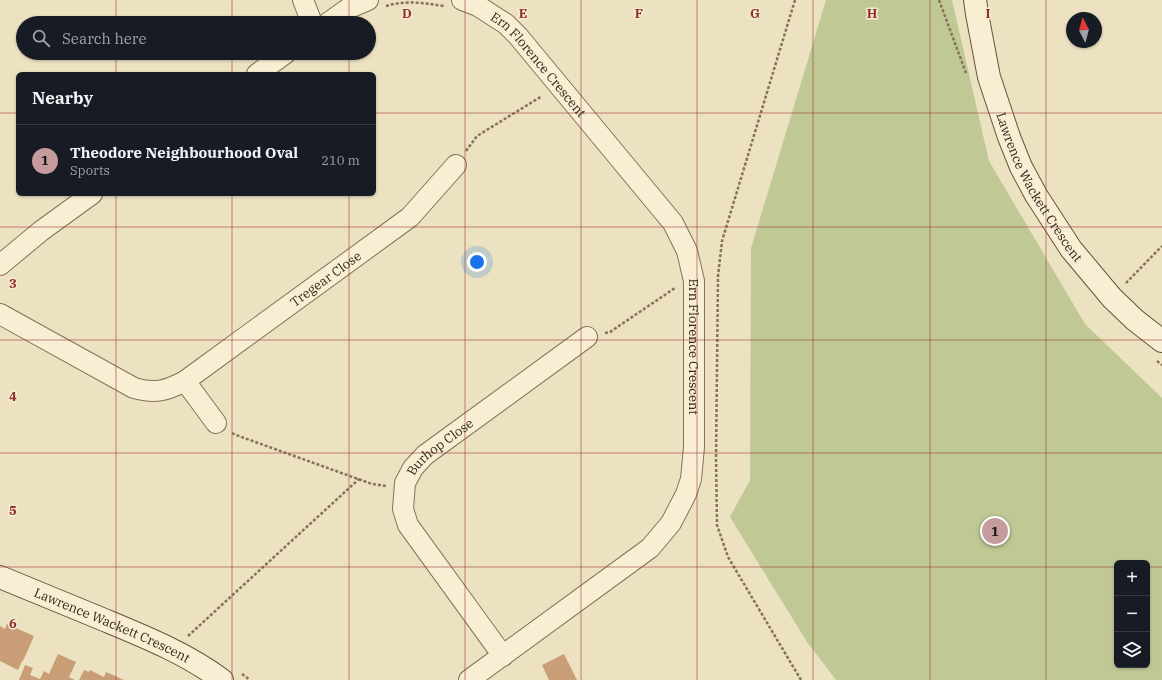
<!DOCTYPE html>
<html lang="en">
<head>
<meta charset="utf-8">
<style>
	body { margin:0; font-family:"IBM Plex Serif",serif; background:#242831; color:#f1f3f6 }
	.controls { position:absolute; right:12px; bottom:12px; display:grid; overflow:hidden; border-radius:6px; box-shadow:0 1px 3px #0004 }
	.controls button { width:36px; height:36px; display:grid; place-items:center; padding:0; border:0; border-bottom:1px solid #363941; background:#171b24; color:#f1f3f6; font:20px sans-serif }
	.compass { position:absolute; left:1066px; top:12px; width:36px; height:36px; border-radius:50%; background:#171b24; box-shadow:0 1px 3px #0004; rotate:354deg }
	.you { position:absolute; left:477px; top:262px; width:14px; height:14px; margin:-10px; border:3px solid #fff; border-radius:50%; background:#1a73e8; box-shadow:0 0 0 6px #1a73e833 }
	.badge { display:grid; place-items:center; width:26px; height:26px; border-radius:50%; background:#c69b9b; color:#111; font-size:13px; font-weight:700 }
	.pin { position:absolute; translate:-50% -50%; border:2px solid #fff; box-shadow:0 1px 4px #0006 }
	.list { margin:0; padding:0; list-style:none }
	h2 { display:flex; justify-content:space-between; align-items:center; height:52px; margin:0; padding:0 16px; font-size:17px }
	h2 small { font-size:13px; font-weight:400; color:#9ea1a6 }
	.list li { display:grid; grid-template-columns:26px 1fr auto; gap:12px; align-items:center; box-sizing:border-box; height:72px; padding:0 16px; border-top:1px solid #363941 }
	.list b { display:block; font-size:15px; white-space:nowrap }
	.list p { margin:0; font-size:13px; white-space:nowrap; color:#9ea1a6 }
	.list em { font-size:13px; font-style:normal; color:#9ea1a6 }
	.icon { flex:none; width:22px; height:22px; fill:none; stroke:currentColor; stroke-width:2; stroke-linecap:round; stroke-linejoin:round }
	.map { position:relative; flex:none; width:1162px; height:680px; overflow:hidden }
	.search { position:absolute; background:#171b24; box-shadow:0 1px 3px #0004; left:16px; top:16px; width:360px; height:44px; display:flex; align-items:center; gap:10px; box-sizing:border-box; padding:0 14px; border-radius:22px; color:#9ea1a6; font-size:15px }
	.panel { position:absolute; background:#171b24; box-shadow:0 1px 3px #0004; left:16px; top:72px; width:360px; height:124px; border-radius:6px }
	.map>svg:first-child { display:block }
</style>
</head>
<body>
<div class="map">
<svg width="1162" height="680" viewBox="0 0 1162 680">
	<rect width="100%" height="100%" fill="#ece1c0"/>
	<path fill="#c0c995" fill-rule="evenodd" d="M 826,0 L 952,0 L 989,161 L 1085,324 L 1162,398 L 1162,680 L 836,680 L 807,642 L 730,517 L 750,480 L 751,248 ZM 1117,563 L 1147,563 L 1147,665 L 1117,665 Z"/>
	<path fill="#c99e77" d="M 7,624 L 34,636 L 23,661 L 22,661 L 18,670 L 0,661 L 0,626 L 5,629 Z
		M 58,654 L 76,662 L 69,677 L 75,680 L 19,680 L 25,665 L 33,668 L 30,675 L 40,679 L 44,671 L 49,674 Z
		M 564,654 L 577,680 L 549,680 L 542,665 Z
		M 84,670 L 89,672 L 90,670 L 104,677 L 106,672 L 124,680 L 79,680 Z"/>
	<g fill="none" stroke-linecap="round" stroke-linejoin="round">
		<g stroke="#847259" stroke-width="22">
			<g id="street">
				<path d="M 303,0 L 312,23"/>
				<path id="s1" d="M 462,0 L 478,6 L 506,24 L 518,36 L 673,223 L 687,251 L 694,281 L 694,447 L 691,479 L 686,494 L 671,523 L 650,548 L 469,680"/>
				<path d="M 328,23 L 349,8 L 368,0"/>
				<path d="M 257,74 L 286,53"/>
				<path d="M 0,265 L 41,231 L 92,194"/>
				<path id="s2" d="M 0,314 L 134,388 C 155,394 166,391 185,381 L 410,217 L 456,165"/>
				<path d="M 185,381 L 216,423"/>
				<path id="s3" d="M 503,656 L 408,525 L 403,509 L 405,483 L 413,468 L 425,455 L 587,337"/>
			</g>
		</g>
		<g stroke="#66533c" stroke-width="24">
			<g id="secondary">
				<path id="s4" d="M 975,0 L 977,14 L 989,77 L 1009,137 L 1021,167 L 1036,195 L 1071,249 L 1112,298 L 1135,320 L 1162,341"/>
				<path id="s5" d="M 0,577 C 34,591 68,605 102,619 C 143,636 186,653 222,680"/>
			</g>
		</g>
		<path stroke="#847259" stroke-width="2.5" stroke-dasharray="3 2" stroke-linecap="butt" d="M 795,0 L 722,241 L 718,276 L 716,458 L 717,525 L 728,557 L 801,680
			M 939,0 L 966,73
			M 386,6 C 406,0 424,3 444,6
			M 466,151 L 477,136 L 542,96
			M 1126,283 L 1162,246
			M 605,333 L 610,332 L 675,288
			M 1157,361 L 1162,365
			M 232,433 L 236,435 L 372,484 L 386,486
			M 188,636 L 359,479
			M 242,674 L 250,680"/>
		<use href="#street" stroke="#f7eed3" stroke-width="20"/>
		<use href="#secondary" stroke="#f7eed3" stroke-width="22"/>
	</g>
	<path fill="none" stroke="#91302b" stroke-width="1" stroke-opacity="0.55" d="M 116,0 L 116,23M 232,0 L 232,23M 349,0 L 349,23M 465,0 L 465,680M 581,0 L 581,680M 697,0 L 697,680M 813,0 L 813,680M 930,0 L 930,680M 1046,0 L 1046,680M 116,53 L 116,74M 232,53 L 232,74M 349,53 L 349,74M 0,113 L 18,113M 374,113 L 1162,113M 116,194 L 116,680M 232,194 L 232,680M 349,194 L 349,680M 0,227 L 1162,227M 0,340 L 1162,340M 0,453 L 1162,453M 0,567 L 1117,567M 1147,567 L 1162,567"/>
	<g text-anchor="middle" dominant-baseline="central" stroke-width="3" stroke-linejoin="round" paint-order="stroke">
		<g font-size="13" fill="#34291d" stroke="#f4ebcf">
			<text stroke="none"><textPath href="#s1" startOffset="102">Ern Florence Crescent</textPath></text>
			<text stroke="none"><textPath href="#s4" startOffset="200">Lawrence Wackett Crescent</textPath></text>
			<text stroke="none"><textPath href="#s2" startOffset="380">Tregear Close</textPath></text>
			<text stroke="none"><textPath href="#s1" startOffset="438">Ern Florence Crescent</textPath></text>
			<text stroke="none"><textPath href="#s3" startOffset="256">Burhop Close</textPath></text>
			<text stroke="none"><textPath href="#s5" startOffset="122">Lawrence Wackett Crescent</textPath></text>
		</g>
	</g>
	<g font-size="13" text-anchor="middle" font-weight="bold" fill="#91302b" stroke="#f4ebcf" stroke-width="3" stroke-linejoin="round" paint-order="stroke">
		<text x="407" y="18">D</text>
		<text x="523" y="18">E</text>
		<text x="639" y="18">F</text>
		<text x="755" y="18">G</text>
		<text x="872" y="18">H</text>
		<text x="988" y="18">I</text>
		<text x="13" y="288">3</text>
		<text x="13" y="401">4</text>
		<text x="13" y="515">5</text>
		<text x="13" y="628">6</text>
	</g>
</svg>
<div class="controls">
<button>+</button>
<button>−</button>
<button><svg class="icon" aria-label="layers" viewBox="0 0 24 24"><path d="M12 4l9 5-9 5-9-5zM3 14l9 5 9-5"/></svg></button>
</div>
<svg class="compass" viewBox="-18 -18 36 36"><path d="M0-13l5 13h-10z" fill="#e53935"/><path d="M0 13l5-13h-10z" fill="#9ea1a6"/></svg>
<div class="you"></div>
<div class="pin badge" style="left:995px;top:531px">1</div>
<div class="search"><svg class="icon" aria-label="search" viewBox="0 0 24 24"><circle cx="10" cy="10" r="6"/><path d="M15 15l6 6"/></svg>Search here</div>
<section class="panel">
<h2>Nearby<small></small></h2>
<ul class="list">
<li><span class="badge">1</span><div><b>Theodore Neighbourhood Oval</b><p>Sports</p></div><em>210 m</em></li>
</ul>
</section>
</div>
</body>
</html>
